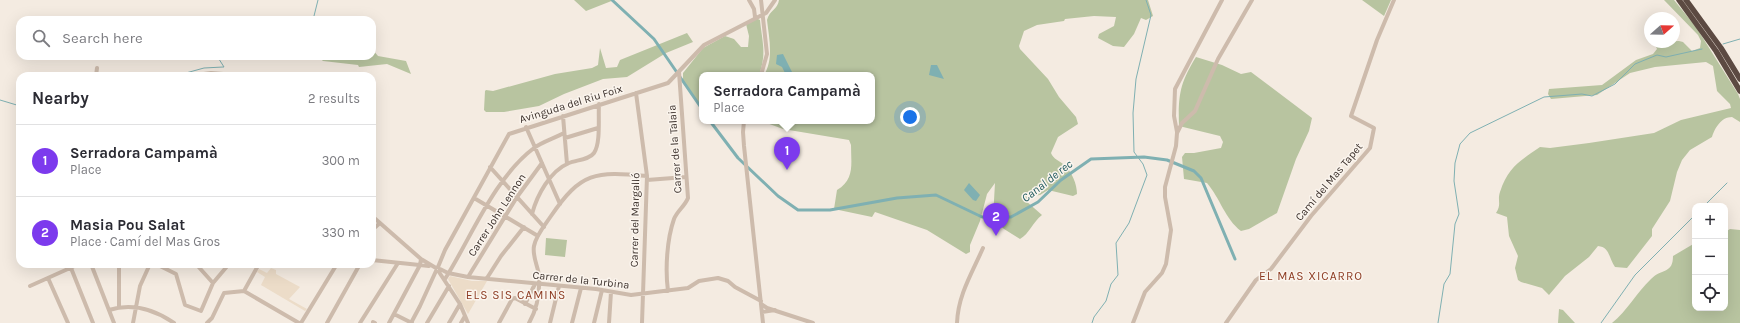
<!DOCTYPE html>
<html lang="en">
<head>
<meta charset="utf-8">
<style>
	body { margin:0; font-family:Karla,sans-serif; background:#f2f2f3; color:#2b2b33 }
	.controls { position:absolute; right:12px; bottom:12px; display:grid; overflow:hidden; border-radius:8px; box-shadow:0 4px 16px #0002 }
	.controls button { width:36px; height:36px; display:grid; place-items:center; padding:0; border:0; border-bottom:1px solid #e1e1e2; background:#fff; color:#2b2b33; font:20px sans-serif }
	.compass { position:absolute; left:1644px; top:12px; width:36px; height:36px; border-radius:50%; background:#fff; box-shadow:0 4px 16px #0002; rotate:70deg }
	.you { position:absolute; left:910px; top:117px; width:14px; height:14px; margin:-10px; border:3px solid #fff; border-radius:50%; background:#1a73e8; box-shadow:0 0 0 6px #1a73e833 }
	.badge { display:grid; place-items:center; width:26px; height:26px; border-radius:50%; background:#7c3aed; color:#fff; font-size:13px; font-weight:700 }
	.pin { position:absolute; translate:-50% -33px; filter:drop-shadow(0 1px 2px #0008) }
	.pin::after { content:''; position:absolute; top:21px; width:14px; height:12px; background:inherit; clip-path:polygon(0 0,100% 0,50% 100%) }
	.popup { position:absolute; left:699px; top:72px; width:176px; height:52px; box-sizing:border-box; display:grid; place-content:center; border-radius:8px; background:#fff; filter:drop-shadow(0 1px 3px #0005); font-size:13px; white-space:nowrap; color:#7c7c81 }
	.popup b { font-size:15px; color:#2b2b33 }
	.popup::after { content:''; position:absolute; left:50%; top:100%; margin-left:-8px; border:8px solid transparent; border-top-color:#fff }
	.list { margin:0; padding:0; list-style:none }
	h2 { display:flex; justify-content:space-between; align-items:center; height:52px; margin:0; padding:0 16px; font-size:17px }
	h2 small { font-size:13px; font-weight:400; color:#7c7c81 }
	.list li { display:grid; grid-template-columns:26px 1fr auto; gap:12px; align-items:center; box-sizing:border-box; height:72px; padding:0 16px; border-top:1px solid #e1e1e2 }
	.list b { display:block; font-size:15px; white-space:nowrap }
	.list p { margin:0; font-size:13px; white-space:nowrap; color:#7c7c81 }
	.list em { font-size:13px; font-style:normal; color:#7c7c81 }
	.icon { flex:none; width:22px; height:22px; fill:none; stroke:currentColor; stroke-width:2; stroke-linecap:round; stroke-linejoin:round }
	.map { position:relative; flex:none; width:1740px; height:323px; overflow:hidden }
	.search { position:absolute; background:#fff; box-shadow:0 4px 16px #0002; left:16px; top:16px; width:360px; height:44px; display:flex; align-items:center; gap:10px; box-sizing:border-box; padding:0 14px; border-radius:12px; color:#7c7c81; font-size:15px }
	.panel { position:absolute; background:#fff; box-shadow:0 4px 16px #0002; left:16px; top:72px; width:360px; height:196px; border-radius:12px }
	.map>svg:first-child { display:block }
</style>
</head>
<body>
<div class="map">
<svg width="1740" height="323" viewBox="0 0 1740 323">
	<rect width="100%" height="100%" fill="#f4ebe1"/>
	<path fill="#b8c4a0" d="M 574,0 L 614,0 L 586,11 Z
		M 779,0 L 1148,0 L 1153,16 L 1146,20 L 1141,18 L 1134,34 L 1124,47 L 1113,46 L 1098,38 L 1099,34 L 1114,26 L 1116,17 L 1094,16 L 1065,19 L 1064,21 L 1037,25 L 1024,31 L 1019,46 L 1020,49 L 1048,79 L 1059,97 L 1076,117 L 1078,124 L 1058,137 L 1051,153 C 1053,159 1060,161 1064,165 C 1072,172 1077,184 1077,194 L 1073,196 L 1048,190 L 1040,195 L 1027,197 L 1026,201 L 1042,215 C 1033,222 1029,234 1020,239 L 1004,229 L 993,218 L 995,183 L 987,194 L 980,221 L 970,245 L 970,252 L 966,254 L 927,230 L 875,212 L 872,217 L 834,209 L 837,190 C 855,179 851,164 851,145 L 849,140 L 783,129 L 761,121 L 872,121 L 872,75 L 764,75 C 774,59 769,38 767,20 C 769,11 778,9 779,0 Z
		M 1362,0 L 1391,0 L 1384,16 Z
		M 1664,0 L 1674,0 L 1696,27 L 1738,94 L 1740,99 L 1740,122 L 1732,117 C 1721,117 1715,128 1712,137 L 1690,150 L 1682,160 L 1677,172 L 1670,201 L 1652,229 L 1652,236 L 1627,268 L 1615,267 C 1609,259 1610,247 1598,246 L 1589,257 L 1565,276 L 1549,295 L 1542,288 L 1521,282 L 1518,280 L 1515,268 L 1518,256 L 1509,236 L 1507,217 L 1496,213 C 1502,204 1497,201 1500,192 C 1508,167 1520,161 1540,147 L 1550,148 L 1589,143 L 1654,133 L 1681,120 L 1731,108 L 1730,104 L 1717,91 L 1713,66 L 1706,62 L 1655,67 L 1630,73 L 1597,95 L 1551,99 L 1548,94 L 1549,89 L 1602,85 L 1636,60 L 1653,54 L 1657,49 L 1654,42 L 1679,41 L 1683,42 L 1692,51 L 1700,48 L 1701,41 L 1698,35 Z
		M 756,18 L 760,20 C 762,41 767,54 759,75 L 702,75 L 702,109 L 683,83 L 683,73 L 703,48 L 725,36 L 734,39 L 741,47 L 748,47 L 749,36 L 746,24 Z
		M 687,33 L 693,42 L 666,53 L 627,77 L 603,79 L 564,94 L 539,106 L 504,112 L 486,112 L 484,110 L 485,91 L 486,90 L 493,91 L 555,74 L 592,68 L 598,65 L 600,48 L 606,68 L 617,67 L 620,60 Z
		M 372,49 L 378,56 L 406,61 L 411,74 L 387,64 L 359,67 L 358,65 L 323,61 L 318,56 L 372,56 Z
		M 1196,57 L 1222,65 L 1241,74 L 1251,72 L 1312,118 L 1309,131 L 1296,159 L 1277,213 L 1249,229 L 1241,231 C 1225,219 1220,198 1207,183 L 1184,179 L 1182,157 L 1185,153 L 1194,153 L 1221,148 L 1223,142 L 1220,136 L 1179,126 C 1178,95 1180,83 1196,57 Z
		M 1730,229 L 1740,230 L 1740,323 L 1612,323 C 1627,311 1637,292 1651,279 C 1662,268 1673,274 1673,256 L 1695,243 L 1695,308 L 1725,308 L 1725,232 Z
		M 546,238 L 567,240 L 565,257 L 545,255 Z
		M 1559,309 L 1563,310 L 1575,323 L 1558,323 Z"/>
	<path fill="#ecdcc8" d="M 271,268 L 276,270 L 276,274 L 300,287 L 289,299 L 307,309 L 305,311 L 261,285 L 265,277 L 257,272 L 259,269 L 267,273 Z
		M 450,276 L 472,281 L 487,281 L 468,314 L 448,279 Z"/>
	<path fill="#7fb0b2" d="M 783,54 L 792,72 L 785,73 L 782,67 L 776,64 L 777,55 Z
		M 931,65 L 937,65 L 944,79 L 929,75 Z
		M 969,183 L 980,195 L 976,201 L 973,200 L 964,190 Z"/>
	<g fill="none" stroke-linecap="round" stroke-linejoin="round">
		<path stroke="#7fb0b2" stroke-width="1" d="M 313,20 L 318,0
			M 1723,44 L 1740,39
			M 175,76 L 204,68 L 223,67 L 224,67 L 217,56
			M 0,100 L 20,106
			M 1704,206 L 1727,183
			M 1092,323 L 1094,317 L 1106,301 L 1111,284 L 1118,275 L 1116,243 L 1129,223 L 1147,175 L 1143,164 L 1134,152 L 1133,113 L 1136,79 L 1151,15 L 1146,0
			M 1438,323 L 1444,284 L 1450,274 L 1455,224 L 1459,214 L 1454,181 L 1455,163 L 1460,144 L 1470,133 L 1544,97 L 1582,94 L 1592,96 L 1615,84 L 1635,64 L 1657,55 L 1666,57 L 1702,49
			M 1601,323 L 1635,275 L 1695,215"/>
		<path stroke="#7fb0b2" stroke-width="3" d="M 612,0 L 654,39 L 702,109
			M 710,121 L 738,158 L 778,196 L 798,210 L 830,210 L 897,198 L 936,195 L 982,217 L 1011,217 L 1038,202 L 1061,180 L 1091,159 L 1144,157 L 1167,160 L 1194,171 L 1201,178 L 1235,259"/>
		<path stroke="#cdbbac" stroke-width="4" d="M 749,0 L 754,9 L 755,17
			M 761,0 L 767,54 L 761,75
			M 96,76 L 97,68
			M 189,76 L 211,73 L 248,76
			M 636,93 L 647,176 L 642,323
			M 563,116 L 567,164
			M 744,121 L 743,132 L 744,146 L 763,323
			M 526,127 L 560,204
			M 1177,132 L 1174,116 L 1175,89 L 1222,0
			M 565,138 L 598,128
			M 490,167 L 544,227
			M 647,180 L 686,177
			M 474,198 L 538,236
			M 532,214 C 537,195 550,171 569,163 C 576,160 589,160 594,153 C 601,143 598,117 599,104
			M 372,216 L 421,259 L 436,268
			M 372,230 L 380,223
			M 372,260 L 429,266
			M 91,264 L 114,323
			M 119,264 L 119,307
			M 156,264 L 176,274 L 185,305 L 201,311 L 213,283 L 229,264
			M 196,264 L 213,283
			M 438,267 L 445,250 L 509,134 L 668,83 L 704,45 L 766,13 L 775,0
			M 71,268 L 93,323
			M 440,269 L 448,273 L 468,277 L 596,289 L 631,295 L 688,288 L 699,281 L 718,278 L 728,281 L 735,287 L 761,301
			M 439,272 L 460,304 L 468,323
			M 468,277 L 517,197 L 542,163
			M 48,278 L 68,323
			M 487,278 L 501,256 L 524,227
			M 445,279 C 471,238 494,178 534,148 C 542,142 555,138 564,133
			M 30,286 L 79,264
			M 244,291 L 299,323
			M 668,291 C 665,269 667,239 674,219 C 677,211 685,206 688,198 L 679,72
			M 525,304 L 535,284
			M 761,304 L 767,308 L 813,323
			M 109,310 C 132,303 155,310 174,323
			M 762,312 L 775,310
			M 394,314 L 412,323
			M 373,322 L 375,323
			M 133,323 L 140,286 L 150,264
			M 207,323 L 212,318 L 224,293 L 244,291 L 259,264
			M 301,323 L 337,264
			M 327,323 L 360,264
			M 360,323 L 398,263
			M 389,323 L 420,265 L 421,259
			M 411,323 L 420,306 L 436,271
			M 427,323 L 449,286
			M 449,323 L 460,304
			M 461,323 L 465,316
			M 499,323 L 512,299 L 515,298 L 536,309
			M 529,323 C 537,309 540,292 539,276 C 538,266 532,256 534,246 C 536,235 545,225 551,216 C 581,172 595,171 647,176
			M 550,323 L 559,286
			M 572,323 L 581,288
			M 594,323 L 602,290
			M 609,323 L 611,292
			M 957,323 C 958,295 972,273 983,248
			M 1133,323 L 1145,292 L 1162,273 L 1166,264 L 1171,230 L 1165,197 L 1165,187 L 1176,146 L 1177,133 L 1182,123 L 1195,111 L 1218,59 L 1252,0
			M 1226,323 L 1256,280 L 1271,269 L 1311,216 L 1370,148 L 1374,128 L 1351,116 L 1377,40 L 1394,0"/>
		<path stroke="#5c4a42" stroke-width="5.5" d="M 1679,0 L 1716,51 L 1740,91
			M 1686,0 L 1721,48 L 1740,79"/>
	</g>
	<g text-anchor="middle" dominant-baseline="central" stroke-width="3" stroke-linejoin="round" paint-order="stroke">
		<g font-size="11" fill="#3b302b" stroke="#fbf5ee">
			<text transform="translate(571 104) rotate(-17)">Avinguda del Riu Foix</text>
			<text transform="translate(675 149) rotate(-94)">Carrer de la Talaia</text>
			<text transform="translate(1329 182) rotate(-50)">Camí del Mas Tapet</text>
			<text transform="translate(497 215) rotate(-57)">Carrer John Lennon</text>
			<text transform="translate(635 220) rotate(-89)">Carrer del Margalló</text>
			<text transform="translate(581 280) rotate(6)">Carrer de la Turbina</text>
		</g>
		<g font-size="12" font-style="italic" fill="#1f5a5e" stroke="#fbf5ee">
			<text transform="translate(1047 181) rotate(-38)">Canal de rec</text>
		</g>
		<g font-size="12" letter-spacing="1" fill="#8c3b22" stroke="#fbf5ee">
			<text x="1311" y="276">EL MAS XICARRO</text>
			<text x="516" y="295">ELS SIS CAMINS</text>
		</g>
	</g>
</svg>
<div class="controls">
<button>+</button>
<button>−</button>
<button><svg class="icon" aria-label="locate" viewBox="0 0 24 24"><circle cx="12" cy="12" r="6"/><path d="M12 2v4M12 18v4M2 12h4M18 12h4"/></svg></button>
</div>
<svg class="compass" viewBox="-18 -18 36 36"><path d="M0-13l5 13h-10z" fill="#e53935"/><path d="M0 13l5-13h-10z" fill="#7c7c81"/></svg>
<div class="you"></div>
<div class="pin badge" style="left:787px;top:170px">1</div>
<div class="popup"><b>Serradora Campamà</b>Place</div>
<div class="pin badge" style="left:996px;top:236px">2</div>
<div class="search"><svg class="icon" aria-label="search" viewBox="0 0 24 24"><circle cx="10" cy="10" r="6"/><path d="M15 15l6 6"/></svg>Search here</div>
<section class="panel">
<h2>Nearby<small>2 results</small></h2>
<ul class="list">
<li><span class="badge">1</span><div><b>Serradora Campamà</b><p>Place</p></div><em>300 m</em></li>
<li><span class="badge">2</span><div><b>Masia Pou Salat</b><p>Place · Camí del Mas Gros</p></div><em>330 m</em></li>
</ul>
</section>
</div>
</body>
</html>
